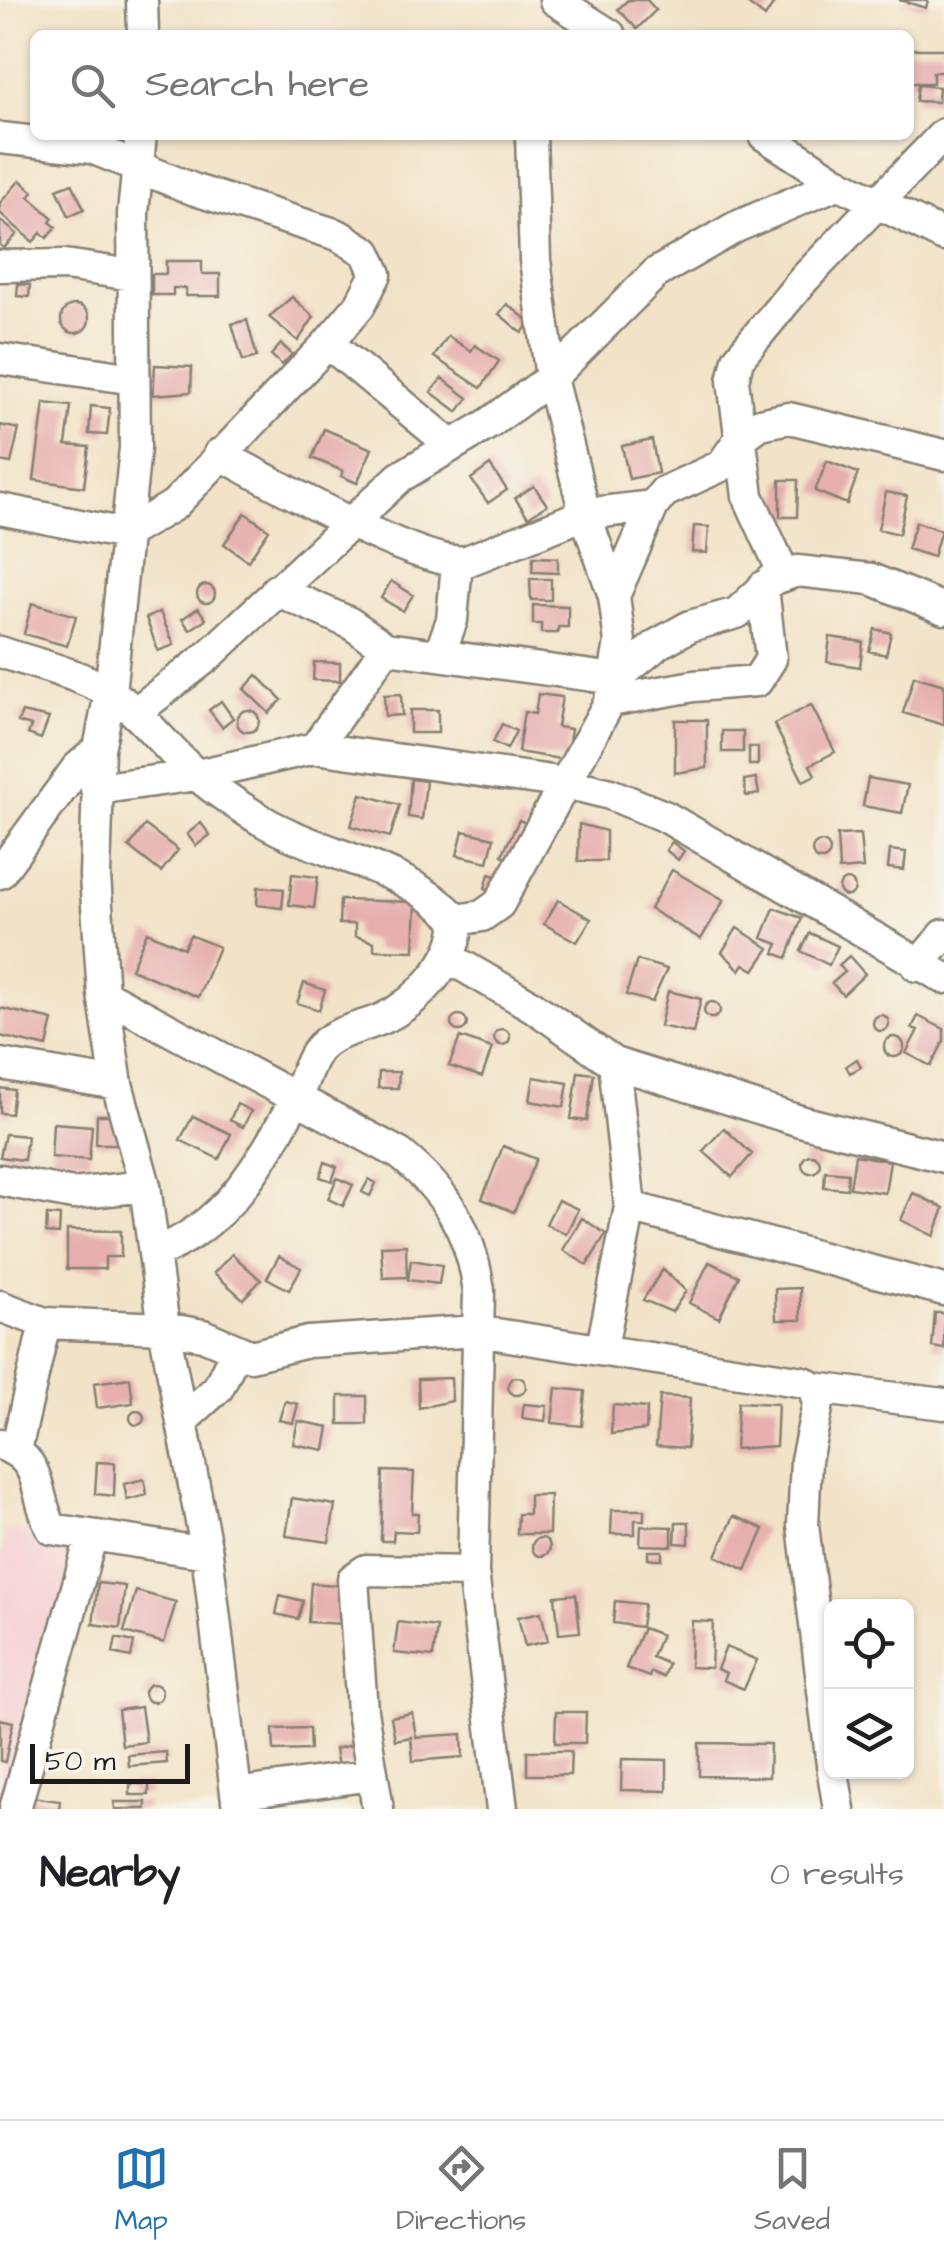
<!DOCTYPE html>
<html lang="en">
<head>
<meta charset="utf-8">
<style>
	body { margin:0; font-family:"Architects Daughter",sans-serif; background:#f6f6f6; color:#202124 }
	.controls { position:absolute; right:30px; bottom:30px; display:grid; overflow:hidden; border-radius:15px; box-shadow:0 2px 8px #0004 }
	.controls button { width:90px; height:90px; display:grid; place-items:center; padding:0; border:0; border-bottom:2px solid #e0e0e0; background:#fff; color:#202124; font:50px sans-serif }
	.scale { position:absolute; left:30px; bottom:25px; width:160px; box-sizing:border-box; padding-left:10px; border:5px solid #1c1c1c; border-top:0; font-size:28px; line-height:35px; white-space:nowrap; color:#1c1c1c; -webkit-text-stroke:8px #f7f3e8; paint-order:stroke }
	.list { margin:0; padding:0; list-style:none }
	h2 { display:flex; justify-content:space-between; align-items:center; height:130px; margin:0; padding:0 40px; font-size:42px }
	h2 small { font-size:32px; font-weight:400; color:#757577 }
	.icon { flex:none; width:55px; height:55px; fill:none; stroke:currentColor; stroke-width:2; stroke-linecap:round; stroke-linejoin:round }
	.map { position:relative; flex:none; width:944px; height:1809px; overflow:hidden }
	.search { position:absolute; background:#fff; box-shadow:0 2px 8px #0004; left:30px; right:30px; top:30px; height:110px; display:flex; align-items:center; gap:25px; box-sizing:border-box; padding:0 35px; border-radius:15px; color:#757577; font-size:38px }
	.sheet { height:310px; background:#fff }
	nav { display:flex; justify-content:space-around; align-items:center; box-sizing:border-box; height:140px; border-top:2px solid #e0e0e0; background:#fff; font-size:28px; color:#757577 }
	nav a { display:grid; justify-items:center; gap:5px }
	nav .on { color:#1f6fb2 }
	.map>svg:first-child { display:block }
</style>
</head>
<body>
<div class="map">
<svg width="944" height="1809" viewBox="0 0 944 1809">
	<rect width="100%" height="100%" fill="#f7f3e8"/>
	<filter id="ink" filterUnits="userSpaceOnUse"><feTurbulence type="fractalNoise" baseFrequency=".01" numOctaves="2"/><feDisplacementMap in="SourceGraphic" scale="20" xChannelSelector="R" yChannelSelector="G"/><feConvolveMatrix kernelMatrix="1 2 1 2 8 2 1 2 1" color-interpolation-filters="sRGB"/></filter>
	<filter id="wash" filterUnits="userSpaceOnUse"><feTurbulence type="fractalNoise" baseFrequency=".0048" numOctaves="4" result="noise"/><feDisplacementMap in="SourceGraphic" scale="40" xChannelSelector="R" yChannelSelector="G"/><feGaussianBlur stdDeviation="2.25" result="paint"/><feColorMatrix in="noise" values="0 0 0 0 0 0 0 0 0 0 0 0 0 0 0 0 0 1.4 0 .05"/><feComposite in="paint" operator="in"/></filter>
	<g filter="url(#wash)">
		<rect width="100%" height="100%" fill="#f2e3c8"/>
		<path fill="#f6cfd6" d="M 6,1529 L 86,1546 L 14,1809 L 0,1809 L 0,1569 Z"/>
		<g id="blocks">
			<path fill="#e6afae" d="M 628,0 L 647,0 L 656,10 L 637,29 L 618,9 Z
				M 743,0 L 776,0 L 765,17 Z
				M 899,0 L 928,0 L 926,8 Z
				M 909,49 L 944,49 L 944,72 L 933,72 L 933,83 L 909,83 Z
				M 918,85 L 939,87 L 938,102 L 916,101 Z
				M 20,180 L 33,192 L 29,197 L 53,218 L 50,222 L 56,227 L 47,238 L 41,233 L 33,242 L 0,213 L 0,203 Z
				M 72,183 L 84,209 L 69,216 L 57,189 Z
				M 0,220 L 17,234 L 4,248 L 0,245 Z
				M 166,261 L 202,261 L 202,274 L 220,274 L 220,296 L 186,296 L 186,288 L 173,288 L 173,295 L 152,295 L 152,274 L 166,274 Z
				M 18,284 L 30,285 L 29,297 L 17,296 Z
				M 292,297 L 314,317 L 298,341 L 269,317 Z
				M 507,304 L 530,322 L 522,333 L 499,314 Z
				M61 319a14 14 0 1 1 28 0a14 14 0 1 1-28 0Z
				M 247,320 L 257,357 L 243,361 L 232,324 Z
				M 448,336 L 471,351 L 475,345 L 499,361 L 481,388 L 434,357 Z
				M 281,344 L 292,354 L 282,365 L 271,355 Z
				M 155,365 L 192,367 L 191,392 L 153,395 Z
				M 442,378 L 468,398 L 458,412 L 431,392 Z
				M 44,403 L 71,406 L 66,445 L 89,447 L 84,487 L 34,480 Z
				M 91,406 L 110,408 L 107,435 L 89,434 Z
				M 0,425 L 19,429 L 11,463 L 0,461 Z
				M 324,429 L 372,449 L 357,483 L 341,476 L 343,471 L 312,458 Z
				M 652,440 L 658,473 L 629,479 L 622,446 Z
				M 827,461 L 858,473 L 847,504 L 815,491 Z
				M 490,465 L 507,490 L 488,503 L 471,479 Z
				M 780,480 L 798,480 L 797,517 L 780,517 Z
				M 534,486 L 547,505 L 528,517 L 515,498 Z
				M 886,492 L 907,496 L 899,534 L 878,529 Z
				M 245,513 L 269,530 L 248,561 L 224,544 Z
				M 916,522 L 941,530 L 933,557 L 907,549 Z
				M 694,526 L 709,527 L 707,553 L 692,552 Z
				M 533,557 L 558,558 L 558,573 L 532,572 Z
				M 530,579 L 551,579 L 551,600 L 531,600 Z
				M 391,581 L 413,595 L 403,611 L 381,598 Z
				M197 594a9 9 0 1 1 18 0a9 9 0 1 1-18 0Z
				M 32,603 L 76,616 L 67,646 L 24,634 Z
				M 533,605 L 568,606 L 568,627 L 558,627 L 558,633 L 541,633 L 541,624 L 533,624 Z
				M 198,608 L 206,619 L 190,630 L 182,619 Z
				M 160,612 L 174,645 L 158,651 L 146,618 Z
				M 875,629 L 891,633 L 886,655 L 869,651 Z
				M 830,637 L 863,642 L 860,667 L 827,662 Z
				M 314,662 L 340,663 L 340,681 L 313,680 Z
				M 257,675 L 282,700 L 269,713 L 244,689 Z
				M 914,676 L 944,685 L 944,725 L 903,713 Z
				M 401,694 L 402,715 L 385,716 L 384,695 Z
				M 538,694 L 562,697 L 557,727 L 571,729 L 566,760 L 518,752 L 524,712 L 535,714 Z
				M 221,701 L 233,718 L 222,727 L 209,710 Z
				M 811,705 L 835,752 L 810,765 L 815,775 L 803,781 L 774,724 Z
				M 410,710 L 438,710 L 438,733 L 410,733 Z
				M237 721a11 11 0 1 1 22 0a11 11 0 1 1-22 0Z
				M 22,712 L 49,718 L 41,739 L 28,734 L 31,726 L 18,722 Z
				M 675,720 L 707,720 L 707,768 L 675,773 Z
				M 502,724 L 516,731 L 507,749 L 493,742 Z
				M 722,731 L 743,731 L 743,752 L 722,752 Z
				M 749,747 L 758,747 L 758,765 L 749,765 Z
				M 756,778 L 759,794 L 746,796 L 744,780 Z
				M 868,778 L 908,785 L 902,813 L 863,806 Z
				M 411,779 L 426,781 L 422,819 L 408,817 Z
				M 361,794 L 400,805 L 390,837 L 351,826 Z
				M 519,820 L 528,824 L 511,860 L 502,855 Z
				M 201,823 L 210,835 L 196,846 L 187,834 Z
				M 579,824 L 606,831 L 606,861 L 578,861 Z
				M 145,825 L 178,850 L 161,872 L 129,847 Z
				M 463,831 L 494,838 L 488,862 L 457,855 Z
				M 860,834 L 863,868 L 839,870 L 837,835 Z
				M 672,842 L 684,851 L 678,860 L 666,850 Z
				M812 851a9 9 0 1 1 18 0a9 9 0 1 1-18 0Z
				M 890,850 L 906,852 L 904,870 L 888,868 Z
				M 672,870 L 724,900 L 701,939 L 650,909 Z
				M 292,874 L 318,877 L 314,908 L 289,905 Z
				M 489,874 L 508,880 L 503,895 L 485,888 Z
				M839 888a8 8 0 1 1 16 0a8 8 0 1 1-16 0Z
				M 258,887 L 284,889 L 282,908 L 257,905 Z
				M 340,900 L 416,902 L 414,951 L 374,950 L 374,942 L 355,936 L 355,924 L 339,924 Z
				M 558,900 L 591,919 L 577,942 L 544,924 Z
				M 774,908 L 802,918 L 787,958 L 774,953 L 778,944 L 762,938 Z
				M 737,928 L 769,948 L 754,970 L 744,964 L 740,970 L 722,952 Z
				M 147,932 L 184,948 L 190,935 L 219,947 L 198,997 L 131,969 Z
				M 810,933 L 838,946 L 829,965 L 801,951 Z
				M 849,956 L 865,974 L 843,995 L 832,983 L 845,972 L 839,965 Z
				M 637,960 L 667,969 L 652,1002 L 626,995 Z
				M 304,983 L 325,990 L 319,1010 L 297,1003 Z
				M 668,991 L 701,999 L 693,1033 L 660,1026 Z
				M704 1010a8 8 0 1 1 16 0a8 8 0 1 1-16 0Z
				M 0,1008 L 53,1020 L 47,1047 L 0,1036 Z
				M873 1023a8 8 0 1 1 16 0a8 8 0 1 1-16 0Z
				M451 1023a8 8 0 1 1 16 0a8 8 0 1 1-16 0Z
				M 918,1016 L 944,1029 L 944,1041 L 931,1066 L 906,1053 L 918,1030 L 912,1028 Z
				M494 1037a8 8 0 1 1 16 0a8 8 0 1 1-16 0Z
				M884 1047a10 10 0 1 1 20 0a10 10 0 1 1-20 0Z
				M 460,1037 L 492,1048 L 482,1077 L 449,1066 Z
				M 857,1059 L 861,1067 L 850,1073 L 846,1066 Z
				M 379,1072 L 399,1072 L 398,1088 L 378,1088 Z
				M 578,1072 L 594,1074 L 587,1121 L 571,1119 Z
				M 534,1077 L 568,1083 L 564,1107 L 530,1101 Z
				M 0,1088 L 14,1090 L 11,1114 L 0,1113 Z
				M 237,1104 L 251,1111 L 243,1127 L 230,1120 Z
				M 97,1115 L 122,1115 L 122,1144 L 96,1144 Z
				M 193,1116 L 231,1134 L 219,1159 L 180,1140 Z
				M 53,1123 L 92,1126 L 89,1160 L 51,1157 Z
				M 724,1128 L 752,1154 L 732,1177 L 703,1151 Z
				M 5,1134 L 27,1136 L 24,1160 L 0,1157 Z
				M 503,1146 L 536,1159 L 514,1212 L 482,1199 Z
				M802 1164a9 9 0 1 1 18 0a9 9 0 1 1-18 0Z
				M 855,1155 L 890,1161 L 885,1193 L 850,1188 Z
				M 325,1162 L 337,1167 L 332,1181 L 320,1177 Z
				M 825,1171 L 848,1173 L 847,1189 L 824,1187 Z
				M 337,1178 L 353,1185 L 343,1206 L 328,1199 Z
				M 369,1179 L 376,1183 L 370,1196 L 362,1192 Z
				M 913,1193 L 944,1208 L 934,1236 L 901,1220 Z
				M 558,1200 L 578,1209 L 566,1234 L 546,1224 Z
				M 47,1215 L 60,1216 L 59,1234 L 46,1233 Z
				M 582,1218 L 606,1234 L 587,1265 L 563,1250 Z
				M 67,1230 L 121,1231 L 121,1257 L 105,1257 L 105,1269 L 67,1269 Z
				M 406,1245 L 407,1277 L 383,1278 L 381,1246 Z
				M 232,1254 L 261,1280 L 243,1299 L 214,1273 Z
				M 279,1256 L 301,1268 L 289,1290 L 267,1278 Z
				M 411,1260 L 442,1265 L 439,1284 L 408,1280 Z
				M 709,1262 L 739,1276 L 719,1318 L 689,1303 Z
				M 663,1269 L 686,1291 L 672,1312 L 643,1300 Z
				M 800,1288 L 801,1320 L 776,1320 L 775,1289 Z
				M 935,1313 L 944,1313 L 944,1349 L 932,1347 Z
				M508 1386a9 9 0 1 1 18 0a9 9 0 1 1-18 0Z
				M 130,1378 L 133,1403 L 97,1408 L 94,1383 Z
				M 451,1378 L 452,1401 L 419,1408 L 418,1379 Z
				M 556,1388 L 585,1391 L 582,1426 L 552,1423 Z
				M 339,1396 L 367,1396 L 367,1424 L 339,1424 Z
				M 660,1396 L 690,1398 L 687,1448 L 656,1446 Z
				M 285,1401 L 298,1404 L 293,1423 L 279,1420 Z
				M 738,1402 L 778,1404 L 776,1446 L 735,1449 Z
				M 524,1404 L 547,1406 L 545,1421 L 522,1418 Z
				M 613,1405 L 647,1408 L 646,1430 L 611,1434 Z
				M130 1418a7 7 0 1 1 14 0a7 7 0 1 1-14 0Z
				M 298,1421 L 329,1427 L 325,1450 L 293,1444 Z
				M 97,1462 L 115,1463 L 114,1496 L 95,1494 Z
				M 383,1471 L 414,1472 L 412,1513 L 418,1513 L 417,1532 L 394,1531 L 393,1541 L 381,1541 Z
				M 144,1479 L 147,1495 L 127,1500 L 124,1484 Z
				M 529,1495 L 550,1495 L 549,1534 L 517,1534 L 518,1514 L 529,1514 Z
				M 292,1498 L 335,1505 L 329,1542 L 286,1536 Z
				M 612,1510 L 644,1510 L 644,1520 L 635,1520 L 635,1534 L 611,1534 Z
				M 734,1516 L 764,1529 L 746,1570 L 716,1556 Z
				M 676,1522 L 689,1522 L 689,1544 L 675,1543 Z
				M 641,1526 L 672,1527 L 672,1546 L 640,1545 Z
				M532 1547a9 9 0 1 1 18 0a9 9 0 1 1-18 0Z
				M 648,1551 L 662,1551 L 662,1559 L 648,1559 Z
				M 98,1583 L 125,1586 L 120,1628 L 93,1624 Z
				M 311,1583 L 346,1586 L 344,1624 L 308,1622 Z
				M 136,1591 L 176,1602 L 164,1643 L 124,1632 Z
				M 576,1594 L 580,1632 L 559,1634 L 555,1596 Z
				M 280,1595 L 303,1601 L 298,1619 L 276,1614 Z
				M 615,1601 L 644,1604 L 641,1627 L 613,1623 Z
				M 541,1612 L 548,1641 L 525,1646 L 518,1617 Z
				M 692,1621 L 713,1622 L 711,1668 L 690,1667 Z
				M 398,1622 L 437,1627 L 433,1657 L 394,1653 Z
				M 643,1628 L 661,1635 L 652,1657 L 668,1664 L 663,1677 L 651,1672 L 649,1677 L 626,1668 Z
				M 116,1638 L 134,1642 L 131,1657 L 113,1653 Z
				M 726,1647 L 757,1660 L 744,1689 L 723,1680 L 726,1673 L 717,1669 Z
				M144 1693a9 9 0 1 1 18 0a9 9 0 1 1-18 0Z
				M 141,1707 L 146,1742 L 122,1745 L 118,1710 Z
				M 556,1712 L 586,1712 L 585,1743 L 555,1743 Z
				M 412,1713 L 416,1737 L 462,1734 L 463,1757 L 413,1761 L 411,1737 L 395,1740 L 391,1717 Z
				M 0,1719 L 13,1722 L 5,1762 L 0,1761 Z
				M 309,1728 L 310,1750 L 274,1751 L 273,1729 Z
				M 699,1743 L 770,1744 L 769,1777 L 699,1776 Z
				M 352,1745 L 355,1764 L 338,1767 L 335,1749 Z
				M 527,1751 L 571,1751 L 570,1775 L 527,1775 Z
				M 166,1752 L 167,1763 L 129,1766 L 128,1755 Z
				M 622,1759 L 667,1760 L 667,1791 L 621,1790 Z
				M 130,1784 L 149,1784 L 149,1795 L 130,1795 Z
				M 24,1796 L 60,1801 L 59,1809 L 22,1809 Z
				M 114,1802 L 146,1802 L 146,1809 L 115,1809 Z"/>
		</g>
	</g>
	<g filter="url(#ink)">
		<use href="#blocks" fill-opacity="0" stroke="#878072" stroke-width="2.5"/>
		<g fill="none" stroke-linecap="round" stroke-linejoin="round">
			<g stroke="#878072" stroke-width="35">
				<path id="minor" d="M 142,0 L 143,35
					M 555,0 L 610,35
					M 141,135 L 133,213 L 135,448 L 110,693 L 99,749 L 95,876 L 103,994 L 117,1084 L 145,1186 L 164,1328 L 207,1553 L 238,1809
					M 764,135 L 836,182 L 944,236
					M 0,138 L 92,148 L 195,190 L 338,235 L 366,252 L 376,274 L 360,305 L 328,343 L 174,505 L 125,534 L 0,509
					M 0,266 L 65,265 L 132,275
					M 328,343 L 451,445
					M 0,359 L 134,379
					M 219,454 C 265,478 423,569 467,561 L 585,514 L 653,506
					M 784,574 L 748,496 L 733,381 L 738,359 L 804,279 L 944,134
					M 276,590 L 350,623 L 386,648
					M 614,596 L 653,506 L 664,492 L 721,466 L 740,439 L 760,424 L 789,418 L 944,455
					M 0,652 C 36,664 84,675 115,696 C 147,719 168,751 198,776 C 217,792 240,807 261,820 C 326,858 404,864 457,920 C 459,958 418,1002 384,1018 C 363,1028 331,1031 317,1051 C 307,1065 303,1085 295,1100 C 260,1165 226,1226 155,1253
					M 440,653 L 452,620 L 457,563
					M 610,701 L 694,686 L 757,681 L 771,659 L 763,587
					M 136,712 L 207,657 L 400,477 L 490,423 L 551,378 L 656,273 L 736,227 L 839,183
					M 315,748 L 386,648 L 615,679 L 658,644 L 690,626 L 737,613 L 772,580 L 797,571 L 871,579 L 944,609
					M 96,789 L 197,775 L 315,748 L 566,783 L 610,794 L 666,817 L 944,978
					M 0,873 L 77,768 L 99,749
					M 457,920 L 482,916 L 499,904 L 610,701 L 620,642 L 614,596 L 585,514 L 551,378 L 535,260 L 531,135
					M 451,959 L 532,1006 L 614,1063 L 800,1121 L 944,1157
					M 917,966 L 944,935
					M 103,994 L 400,1154 C 447,1192 471,1232 479,1291 L 473,1572 L 502,1809
					M 0,1064 L 117,1084
					M 0,1180 L 73,1194 L 145,1186
					M 630,1207 L 944,1290
					M 0,1306 L 45,1323 L 164,1328 L 203,1335 L 251,1356 L 308,1342 L 477,1331 L 804,1382 L 814,1388 L 944,1404
					M 602,1347 L 630,1207 L 614,1063
					M 814,1388 L 818,1404 L 806,1460 L 803,1525 L 832,1765
					M 183,1420 L 218,1388 L 235,1353
					M 0,1444 C 46,1461 32,1492 52,1529 L 207,1553
					M 16,1450 L 45,1323
					M 833,1772 L 839,1809
					M 237,1794 L 371,1775
					M 15,1809 L 91,1538
					M 378,1809 L 362,1711 L 353,1579 L 366,1570 L 473,1572"/>
			</g>
			<use href="#minor" stroke="#fff" stroke-width="30"/>
		</g>
	</g>
</svg>
<div class="controls">
<button><svg class="icon" aria-label="locate" viewBox="0 0 24 24"><circle cx="12" cy="12" r="6"/><path d="M12 2v4M12 18v4M2 12h4M18 12h4"/></svg></button>
<button><svg class="icon" aria-label="layers" viewBox="0 0 24 24"><path d="M12 4l9 5-9 5-9-5zM3 14l9 5 9-5"/></svg></button>
</div>
<div class="scale">50 m</div>
<div class="search"><svg class="icon" aria-label="search" viewBox="0 0 24 24"><circle cx="10" cy="10" r="6"/><path d="M15 15l6 6"/></svg>Search here</div>
</div>
<section class="sheet">
<h2>Nearby<small>0 results</small></h2>
<ul class="list">
</ul>
</section>
<nav>
<a class="on"><svg class="icon" aria-label="map" viewBox="0 0 24 24"><path d="M3 6l6-2 6 2 6-2v14l-6 2-6-2-6 2zM9 4v14M15 6v14"/></svg>Map</a>
<a><svg class="icon" aria-label="directions" viewBox="0 0 24 24"><path d="M12 3l9 9-9 9-9-9zM9 14v-3h6M13 9l2 2-2 2"/></svg>Directions</a>
<a><svg class="icon" aria-label="saved" viewBox="0 0 24 24"><path d="M7 4h10v16l-5-4-5 4z"/></svg>Saved</a>
</nav>
</body>
</html>
